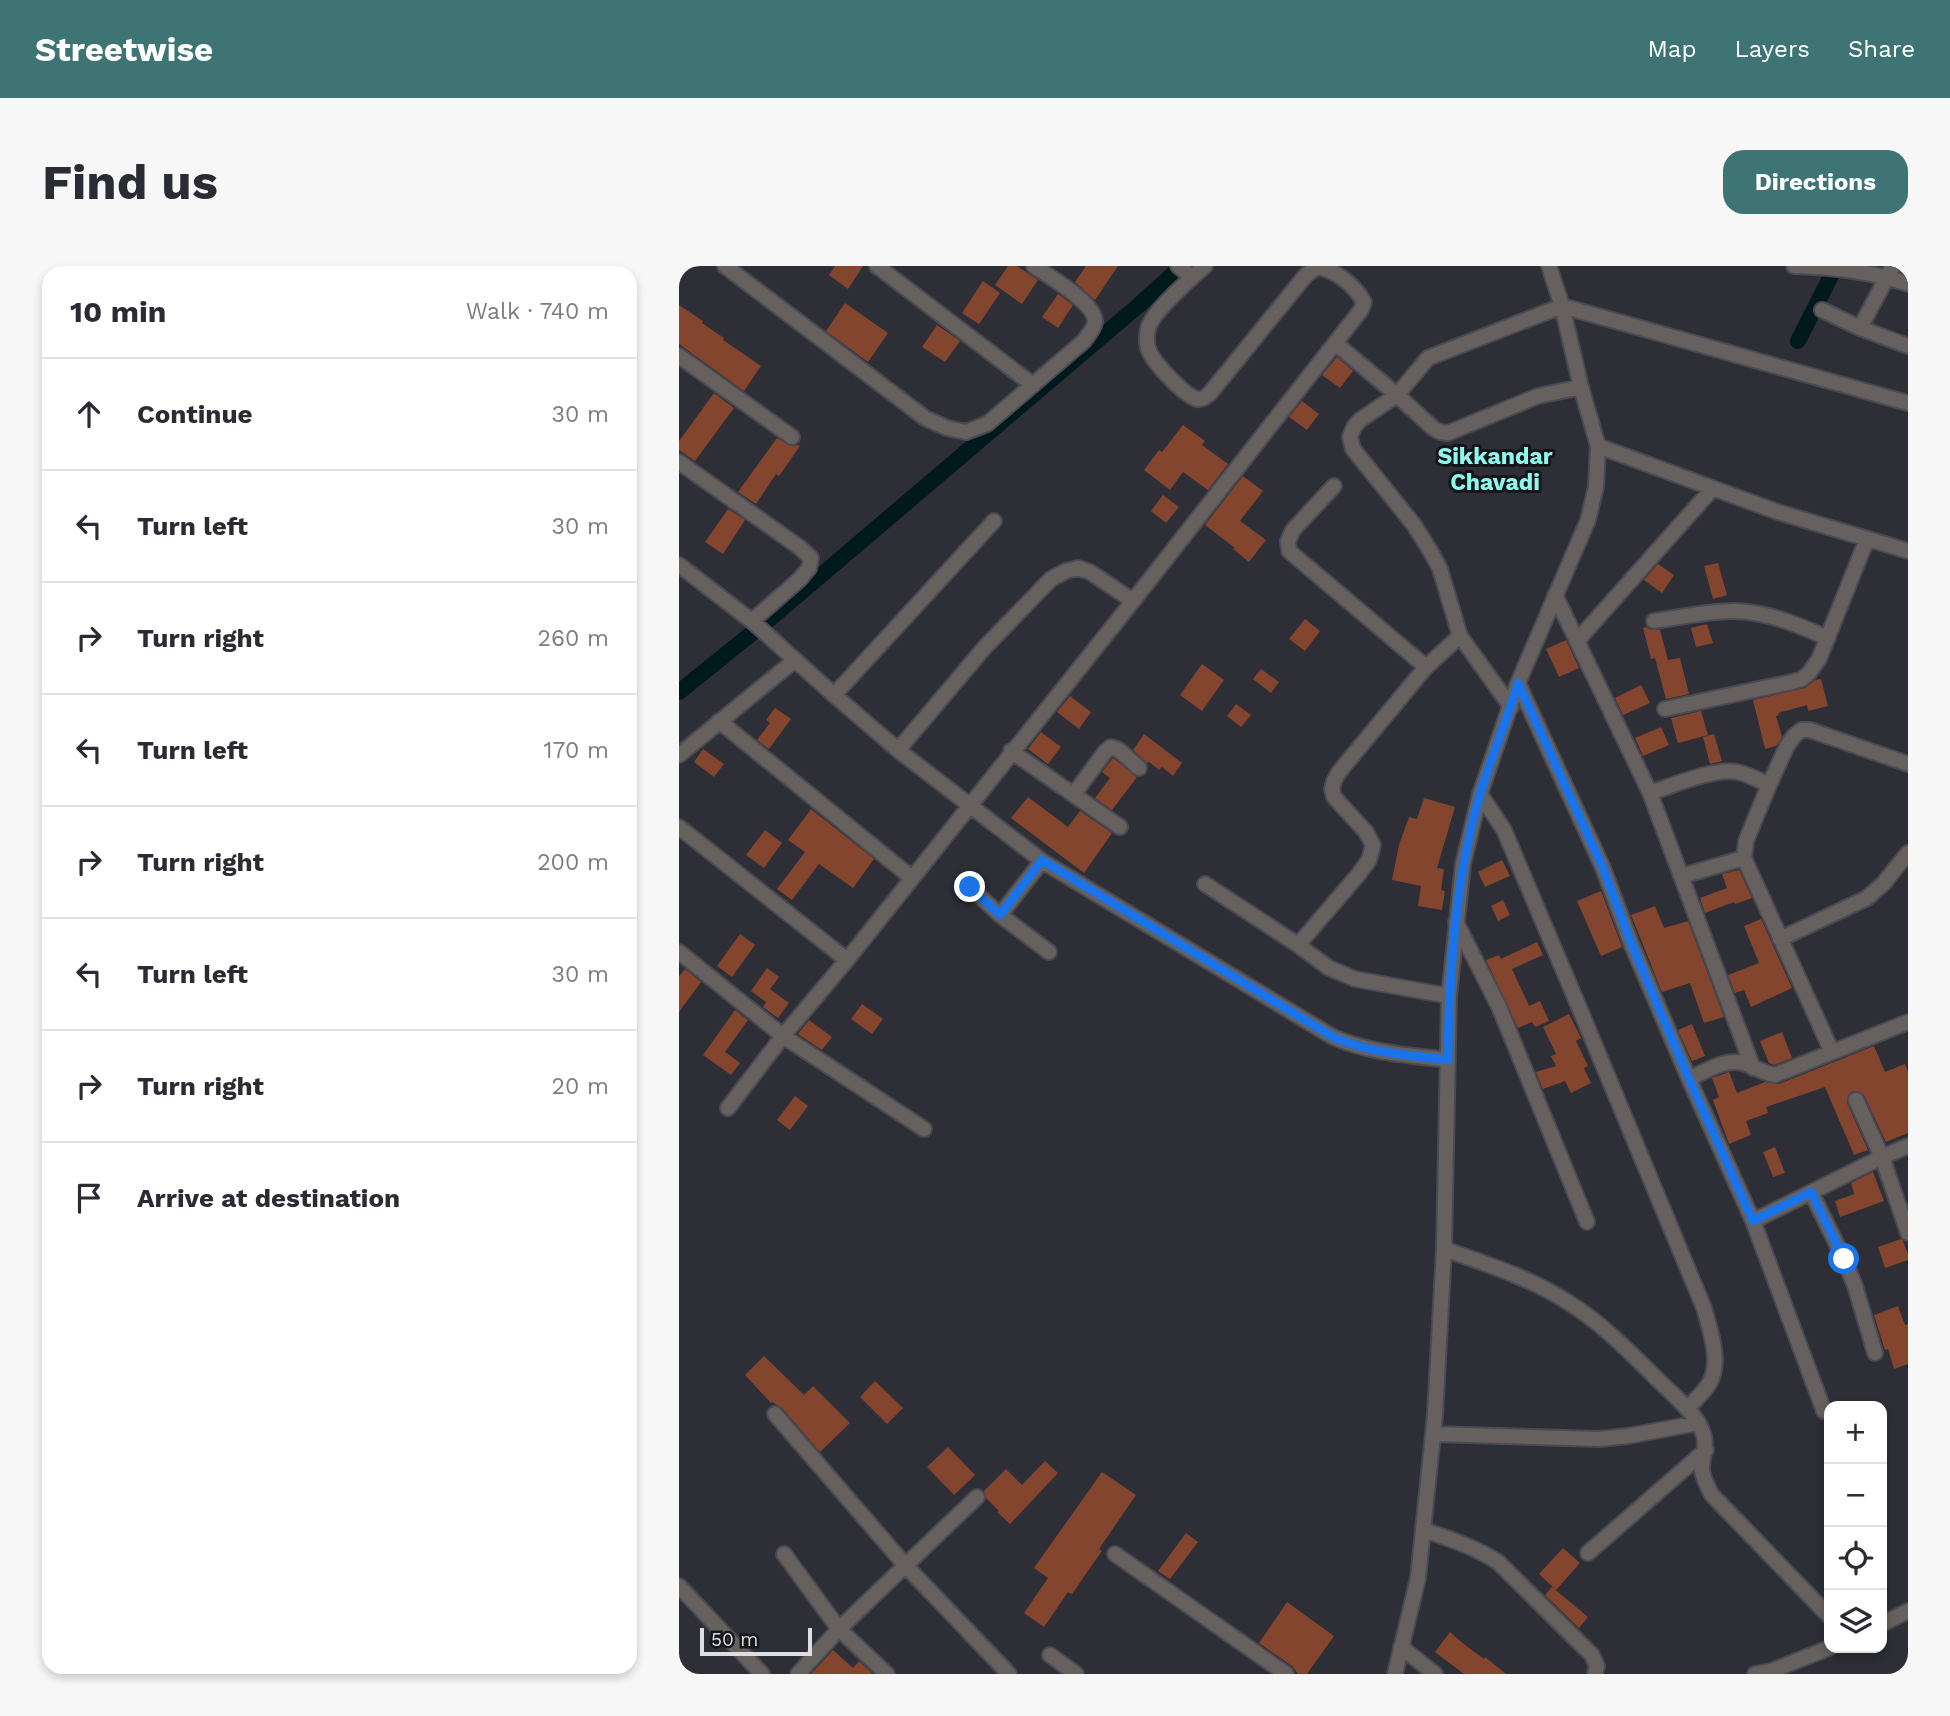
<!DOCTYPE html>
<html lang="en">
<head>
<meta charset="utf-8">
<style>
	body { margin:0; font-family:"Work Sans",sans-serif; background:#f7f7f7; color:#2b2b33 }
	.controls { position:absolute; right:21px; bottom:21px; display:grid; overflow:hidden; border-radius:14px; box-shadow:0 4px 10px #0003 }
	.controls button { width:63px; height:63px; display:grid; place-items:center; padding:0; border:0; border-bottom:2px solid #e1e1e2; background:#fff; color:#2b2b33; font:35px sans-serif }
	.scale { position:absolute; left:21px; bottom:18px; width:112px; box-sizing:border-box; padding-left:7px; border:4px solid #dddee4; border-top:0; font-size:19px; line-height:24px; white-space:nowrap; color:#dddee4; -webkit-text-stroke:5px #16161a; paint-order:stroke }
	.stop { position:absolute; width:21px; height:21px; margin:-16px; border:5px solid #1a73e8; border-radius:50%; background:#fff }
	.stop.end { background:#1a73e8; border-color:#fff; box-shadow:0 2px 7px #0008 }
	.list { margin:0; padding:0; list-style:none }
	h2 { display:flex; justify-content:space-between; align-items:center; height:91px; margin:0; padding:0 28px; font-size:30px }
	h2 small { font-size:23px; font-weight:400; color:#7c7c81 }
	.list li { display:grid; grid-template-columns:46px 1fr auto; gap:21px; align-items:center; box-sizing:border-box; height:112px; padding:0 28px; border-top:2px solid #e1e1e2 }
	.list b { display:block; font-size:26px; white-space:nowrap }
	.list em { font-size:23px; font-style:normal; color:#7c7c81 }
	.icon { flex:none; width:38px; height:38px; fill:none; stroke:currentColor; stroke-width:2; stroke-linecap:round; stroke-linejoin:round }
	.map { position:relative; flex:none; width:1229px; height:1408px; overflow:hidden; border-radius:21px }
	header { display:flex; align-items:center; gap:42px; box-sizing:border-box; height:98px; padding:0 35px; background:#3e7474; color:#fff }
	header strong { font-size:33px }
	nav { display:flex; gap:38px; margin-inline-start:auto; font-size:24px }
	.intro { display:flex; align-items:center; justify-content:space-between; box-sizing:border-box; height:168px; padding:0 42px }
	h1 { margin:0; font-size:49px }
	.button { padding:18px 32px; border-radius:21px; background:#3e7474; color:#fff; font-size:24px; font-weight:700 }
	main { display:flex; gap:42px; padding:0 42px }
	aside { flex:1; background:#fff; border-radius:21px; box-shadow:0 4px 10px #0003 }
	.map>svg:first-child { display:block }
</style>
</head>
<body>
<header>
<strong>Streetwise</strong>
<nav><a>Map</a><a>Layers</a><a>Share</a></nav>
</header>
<div class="intro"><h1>Find us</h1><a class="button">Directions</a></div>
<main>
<aside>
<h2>10 min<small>Walk · 740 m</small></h2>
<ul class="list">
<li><svg class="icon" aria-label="ahead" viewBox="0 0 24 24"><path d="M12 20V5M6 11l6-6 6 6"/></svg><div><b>Continue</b></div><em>30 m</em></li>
<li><svg class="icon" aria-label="left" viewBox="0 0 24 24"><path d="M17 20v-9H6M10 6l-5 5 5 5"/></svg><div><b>Turn left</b></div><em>30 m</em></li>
<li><svg class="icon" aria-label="right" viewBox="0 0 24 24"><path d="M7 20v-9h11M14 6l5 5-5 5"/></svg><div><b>Turn right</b></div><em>260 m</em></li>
<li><svg class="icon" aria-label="left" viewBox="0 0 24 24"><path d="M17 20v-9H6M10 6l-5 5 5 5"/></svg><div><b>Turn left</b></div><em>170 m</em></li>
<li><svg class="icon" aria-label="right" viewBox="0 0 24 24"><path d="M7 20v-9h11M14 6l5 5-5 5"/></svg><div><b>Turn right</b></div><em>200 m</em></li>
<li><svg class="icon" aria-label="left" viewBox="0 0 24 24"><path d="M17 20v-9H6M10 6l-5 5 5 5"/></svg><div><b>Turn left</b></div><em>30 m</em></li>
<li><svg class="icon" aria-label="right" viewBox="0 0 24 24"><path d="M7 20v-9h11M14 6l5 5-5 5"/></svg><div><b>Turn right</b></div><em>20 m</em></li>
<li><svg class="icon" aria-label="arrive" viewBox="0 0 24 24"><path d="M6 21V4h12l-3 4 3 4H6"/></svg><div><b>Arrive at destination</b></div></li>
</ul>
</aside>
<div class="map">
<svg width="1229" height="1408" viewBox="0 0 1229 1408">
	<rect width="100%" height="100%" fill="#2d2e36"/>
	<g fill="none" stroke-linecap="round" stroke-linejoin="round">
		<path stroke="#00191c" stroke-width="16" d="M 1119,75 L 1157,0
			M 0,426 L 93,351 L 460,39 L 503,0"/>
	</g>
	<path fill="#84452f" d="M 156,0 L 184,0 L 169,23 L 150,9 Z
		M 329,0 L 338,0 L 359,14 L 343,38 L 316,19 Z
		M 407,0 L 439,0 L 416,34 L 396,16 Z
		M 304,15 L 321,27 L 300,58 L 283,47 Z
		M 379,28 L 394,39 L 379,62 L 363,51 Z
		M 166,37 L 209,67 L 189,96 L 147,65 Z
		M 0,39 L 24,55 L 23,57 L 45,72 L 44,74 L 82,100 L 65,125 L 0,78 Z
		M 258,59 L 281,75 L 266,96 L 243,81 Z
		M 658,91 L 674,105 L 661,122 L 643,109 Z
		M 35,127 L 55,142 L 16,195 L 0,184 L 0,175 Z
		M 623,135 L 640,148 L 628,164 L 610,151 Z
		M 504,159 L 526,175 L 523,179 L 549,198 L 529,224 L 504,206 L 491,224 L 465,204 L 480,184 L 483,186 Z
		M 98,172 L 111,180 L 118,179 L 121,180 L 100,210 L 97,208 L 77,238 L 59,226 Z
		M 564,210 L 584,225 L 561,255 L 587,274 L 570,296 L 554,283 L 556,282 L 526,259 Z
		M 484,229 L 500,241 L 487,257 L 472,245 Z
		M 49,243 L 66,254 L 44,288 L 26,276 Z
		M 1039,297 L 1048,329 L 1034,333 L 1025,300 Z
		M 979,298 L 995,309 L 983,327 L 965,314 Z
		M 626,353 L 641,365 L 626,385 L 610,373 Z
		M 1028,358 L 1034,377 L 1017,381 L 1012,362 Z
		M 967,361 L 972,364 L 981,364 L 989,394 L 1001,392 L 1010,428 L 987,433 L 976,392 L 972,393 L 964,362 Z
		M 887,374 L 900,402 L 880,411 L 867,383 Z
		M 523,398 L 545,414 L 523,445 L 501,429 Z
		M 582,403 L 600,416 L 592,427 L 574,413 Z
		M 1142,413 L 1149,440 L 1129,445 L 1128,439 L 1099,447 L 1100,449 L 1097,450 L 1103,471 L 1097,480 L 1086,483 L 1074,434 L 1126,422 L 1136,414 Z
		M 962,419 L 971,437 L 944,449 L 936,432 Z
		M 391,430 L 412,446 L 400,463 L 378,446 Z
		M 557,438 L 572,449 L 562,461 L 548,450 Z
		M 96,442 L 112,453 L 90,483 L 78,474 L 91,457 L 87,454 Z
		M 1022,445 L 1029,469 L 999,477 L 992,452 Z
		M 982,461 L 990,479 L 964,490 L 956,472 Z
		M 362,466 L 382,481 L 369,498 L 349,483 Z
		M 465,468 L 503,497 L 494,510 L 483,501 L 480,504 L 470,496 L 468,497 L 454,484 Z
		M 1035,468 L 1043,495 L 1031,498 L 1024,471 Z
		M 24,483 L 45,498 L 35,511 L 15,496 Z
		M 434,492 L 458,511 L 433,544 L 416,532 L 431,512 L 423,506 Z
		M 349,531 L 389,561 L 401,545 L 433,567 L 405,607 L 332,552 Z
		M 745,532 L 776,541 L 758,602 L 765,603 L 762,624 L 766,625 L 763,644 L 739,640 L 742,620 L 713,614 L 720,579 L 730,551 L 738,553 Z
		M 132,543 L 195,593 L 174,622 L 140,598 L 113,634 L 98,623 L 126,586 L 109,574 Z
		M 86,564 L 103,577 L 85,602 L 67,589 Z
		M 823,594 L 831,610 L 806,621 L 799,606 Z
		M 1060,604 L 1073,632 L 1056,638 L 1055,636 L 1026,647 L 1021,632 L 1048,622 L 1043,608 Z
		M 922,625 L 943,681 L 922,690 L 898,635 Z
		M 824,634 L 831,649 L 819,655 L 812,640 Z
		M 976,640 L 985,662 L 1009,655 L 1045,751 L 1025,757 L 1011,717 L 983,726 L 952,649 Z
		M 1082,653 L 1113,722 L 1072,741 L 1065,724 L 1056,727 L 1049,709 L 1080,697 L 1065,660 Z
		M 61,668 L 76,679 L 53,711 L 38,700 Z
		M 858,676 L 864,689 L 833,703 L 850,740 L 861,735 L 870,755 L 856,761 L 853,756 L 839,762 L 807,694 L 820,689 L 822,693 Z
		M 88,702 L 100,711 L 91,723 L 110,737 L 99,752 L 84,741 L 87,736 L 72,725 Z
		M 6,703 L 22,716 L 0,746 L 0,710 Z
		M 183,738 L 204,753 L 193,768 L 172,753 Z
		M 56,744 L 69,754 L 46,786 L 61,797 L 52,809 L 24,789 Z
		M 890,748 L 902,772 L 897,775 L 909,800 L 905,802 L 912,817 L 892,827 L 886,815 L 864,823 L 857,806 L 877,800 L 872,790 L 877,788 L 864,761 Z
		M 130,754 L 153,771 L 143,784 L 119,768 Z
		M 1013,758 L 1026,790 L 1013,795 L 999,764 Z
		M 1103,766 L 1113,792 L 1095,799 L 1090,797 L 1081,775 Z
		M 1195,780 L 1206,806 L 1226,798 L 1229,806 L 1229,867 L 1207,876 L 1185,829 L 1179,825 L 1174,825 L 1169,829 L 1168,837 L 1189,884 L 1175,889 L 1146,821 L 1087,841 L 1089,847 L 1067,855 L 1072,869 L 1050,878 L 1034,834 L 1040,831 L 1033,812 L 1050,806 L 1058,827 L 1086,816 L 1100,818 Z
		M 116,830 L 129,840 L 111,864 L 98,854 Z
		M 1096,881 L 1106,907 L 1094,911 L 1084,886 Z
		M 1194,906 L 1205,935 L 1161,951 L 1156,935 L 1175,928 L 1172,917 Z
		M 1222,973 L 1224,975 L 1229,988 L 1229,994 L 1206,1002 L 1199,981 Z
		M 1219,1040 L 1226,1059 L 1229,1058 L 1229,1098 L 1215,1103 L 1209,1083 L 1206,1084 L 1195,1049 Z
		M 85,1090 L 125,1129 L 134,1120 L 171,1157 L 141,1186 L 103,1142 L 93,1136 L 92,1137 L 66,1109 Z
		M 196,1115 L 224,1142 L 208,1158 L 181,1131 Z
		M 269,1181 L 296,1209 L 275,1229 L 248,1201 Z
		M 366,1195 L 379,1207 L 331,1258 L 318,1246 L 320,1245 L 307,1232 L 305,1225 L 327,1203 L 343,1219 Z
		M 423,1206 L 457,1229 L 420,1283 L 423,1285 L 393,1328 L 389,1326 L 365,1361 L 345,1347 L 369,1312 L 355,1302 Z
		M 507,1267 L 519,1276 L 491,1313 L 479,1305 Z
		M 884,1282 L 901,1297 L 877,1324 L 860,1308 Z
		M 873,1321 L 909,1351 L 900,1362 L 866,1329 Z
		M 608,1336 L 655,1370 L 628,1408 L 619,1408 L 613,1400 L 580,1377 Z
		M 771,1366 L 786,1379 L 805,1393 L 806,1391 L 827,1408 L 785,1408 L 756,1386 Z
		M 154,1384 L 174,1402 L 180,1395 L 194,1408 L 132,1408 Z"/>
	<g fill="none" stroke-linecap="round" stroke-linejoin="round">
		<g stroke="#494a52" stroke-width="18">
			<path id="minor" d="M 46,0 L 246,152 L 268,162 L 287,166 L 308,158 L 405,75 C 409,69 415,63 416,56 C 417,37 369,10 355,0
				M 198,0 L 354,119
				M 499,0 L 513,11
				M 1115,0 C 1154,1 1191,5 1229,18
				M 1143,44 L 1181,62 L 1229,80
				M 1181,62 L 1214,0
				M 656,77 L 718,129 L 754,162 L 761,166 L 769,167 L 859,130 L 902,121
				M 0,90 L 113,171
				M 919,180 L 1099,246 L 1229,285
				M 0,196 L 120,281 L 132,292 L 130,302 L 121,313 L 73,355
				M 655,220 L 614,264 L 609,275 L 610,285 L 747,401
				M 0,299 L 74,356 L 155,429 L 219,484 L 363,595 L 654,771 C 690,787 730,789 769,794
				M 876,329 L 971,527 L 1074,802
				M 975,355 C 998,352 1033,344 1056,345 C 1089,346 1119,359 1149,372
				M 898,375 L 1034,222
				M 839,417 L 924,602 L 952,677 L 1010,813 L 1074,955 L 1203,891 L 1229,880
				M 155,429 L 315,255
				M 832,441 L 781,370 L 761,303 L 752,286 L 735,259 L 674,183 L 671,171 L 675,161 L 681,154 L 718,129 L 749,92 L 883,40 L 1229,137
				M 986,443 L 1113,416 L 1123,413 L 1130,407 L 1140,393 L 1188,273
				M 40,455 L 233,612
				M 219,484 L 306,381 L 372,313 L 387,305 L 399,302 L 411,306 L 454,335
				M 332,485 L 441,561
				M 0,489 L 116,394
				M 971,527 C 992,520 1038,501 1058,506 C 1069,508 1080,514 1090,519
				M 395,528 L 426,486 L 432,481 L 440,484 L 460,502
				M 801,528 L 825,564 L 902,746 L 1025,1042 C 1031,1064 1043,1097 1030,1118 C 1024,1127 1015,1135 1008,1143
				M 0,561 L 168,694
				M 1003,610 L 1065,592
				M 526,618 L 619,679 L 650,702 L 676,713 L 770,730
				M 291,621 L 321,649 L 370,686
				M 321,649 L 363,595
				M 777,656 L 821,743 L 908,956
				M 1101,673 L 1188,632 L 1204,618 L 1229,587
				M 619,679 L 679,609 L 690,594 L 694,579 L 687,566 L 655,531 L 653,523 L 655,515 L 660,506 L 747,401 L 781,370
				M 0,686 L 104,770 L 168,694 L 454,335 L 682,44 L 685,36 C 675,19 657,4 638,1 L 627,9 L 532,126 C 528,130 524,134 518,133 C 506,130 477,99 471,87 C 467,80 467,68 470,60 C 477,42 510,14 526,0
				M 1153,786 L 1065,592 L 1067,575 L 1090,519 L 1108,480 L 1115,470 L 1122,464 L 1131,464 L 1229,498
				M 1010,813 C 1025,806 1047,792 1064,797 C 1075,800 1083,807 1096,809 L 1229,756
				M 1177,834 L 1203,891 L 1229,967
				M 49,842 L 104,770 L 245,863
				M 1132,926 L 1165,993 L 1176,1020 L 1196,1087
				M 1074,955 L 1145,1145
				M 765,983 C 807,998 849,1011 887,1035 C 920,1055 949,1084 976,1111 C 991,1126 1009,1140 1020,1158 C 1031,1178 1023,1185 1023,1204 C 1024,1213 1029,1221 1033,1229 L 1150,1350
				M 96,1148 L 226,1299 L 330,1408
				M 754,1168 L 920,1173 L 949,1170 L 1019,1157
				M 745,1264 C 771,1273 796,1281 819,1296 L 913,1389 L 918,1400 L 916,1408
				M 909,1287 L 1027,1184
				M 105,1288 L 160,1363 L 208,1408
				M 436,1288 L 607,1408
				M 0,1320 L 83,1408
				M 1203,1358 L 1229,1345
				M 722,1381 L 756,1408
				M 371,1389 L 397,1408
				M 119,1408 L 160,1363 L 298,1231
				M 716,1408 L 739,1312 L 756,1149 L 765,983 L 770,730 L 784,598 L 801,528 L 839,417 L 909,254 L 917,221 L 919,180 L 902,121 L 883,40 L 870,0
				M 1076,1408 L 1092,1405 L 1150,1382"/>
		</g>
		<use href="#minor" stroke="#66615f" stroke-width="14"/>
	</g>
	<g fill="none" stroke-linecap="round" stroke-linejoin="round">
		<path stroke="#1a73e8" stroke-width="9" d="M 291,621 L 321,649 L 363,594 L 654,771 C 690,787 730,789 769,794 C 770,706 776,614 801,528 C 812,491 828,455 839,417 L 924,602 L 952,677 L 1010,813 L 1074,955 L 1132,926 L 1165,993"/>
	</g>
	<g text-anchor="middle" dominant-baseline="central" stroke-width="6" stroke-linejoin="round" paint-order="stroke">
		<g font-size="23" font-weight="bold" fill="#8ef8ee" stroke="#16161a">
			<text x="816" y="190">Sikkandar<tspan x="816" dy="26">Chavadi</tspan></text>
		</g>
	</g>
</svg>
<div class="controls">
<button>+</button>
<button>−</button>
<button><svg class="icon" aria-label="locate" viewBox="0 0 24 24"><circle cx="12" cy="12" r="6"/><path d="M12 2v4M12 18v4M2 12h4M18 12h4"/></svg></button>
<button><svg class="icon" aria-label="layers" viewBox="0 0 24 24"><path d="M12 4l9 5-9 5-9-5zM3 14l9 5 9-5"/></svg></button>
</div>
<div class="scale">50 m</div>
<div class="stop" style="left:1165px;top:993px"></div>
<div class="stop end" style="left:291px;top:621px"></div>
</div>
</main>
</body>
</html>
